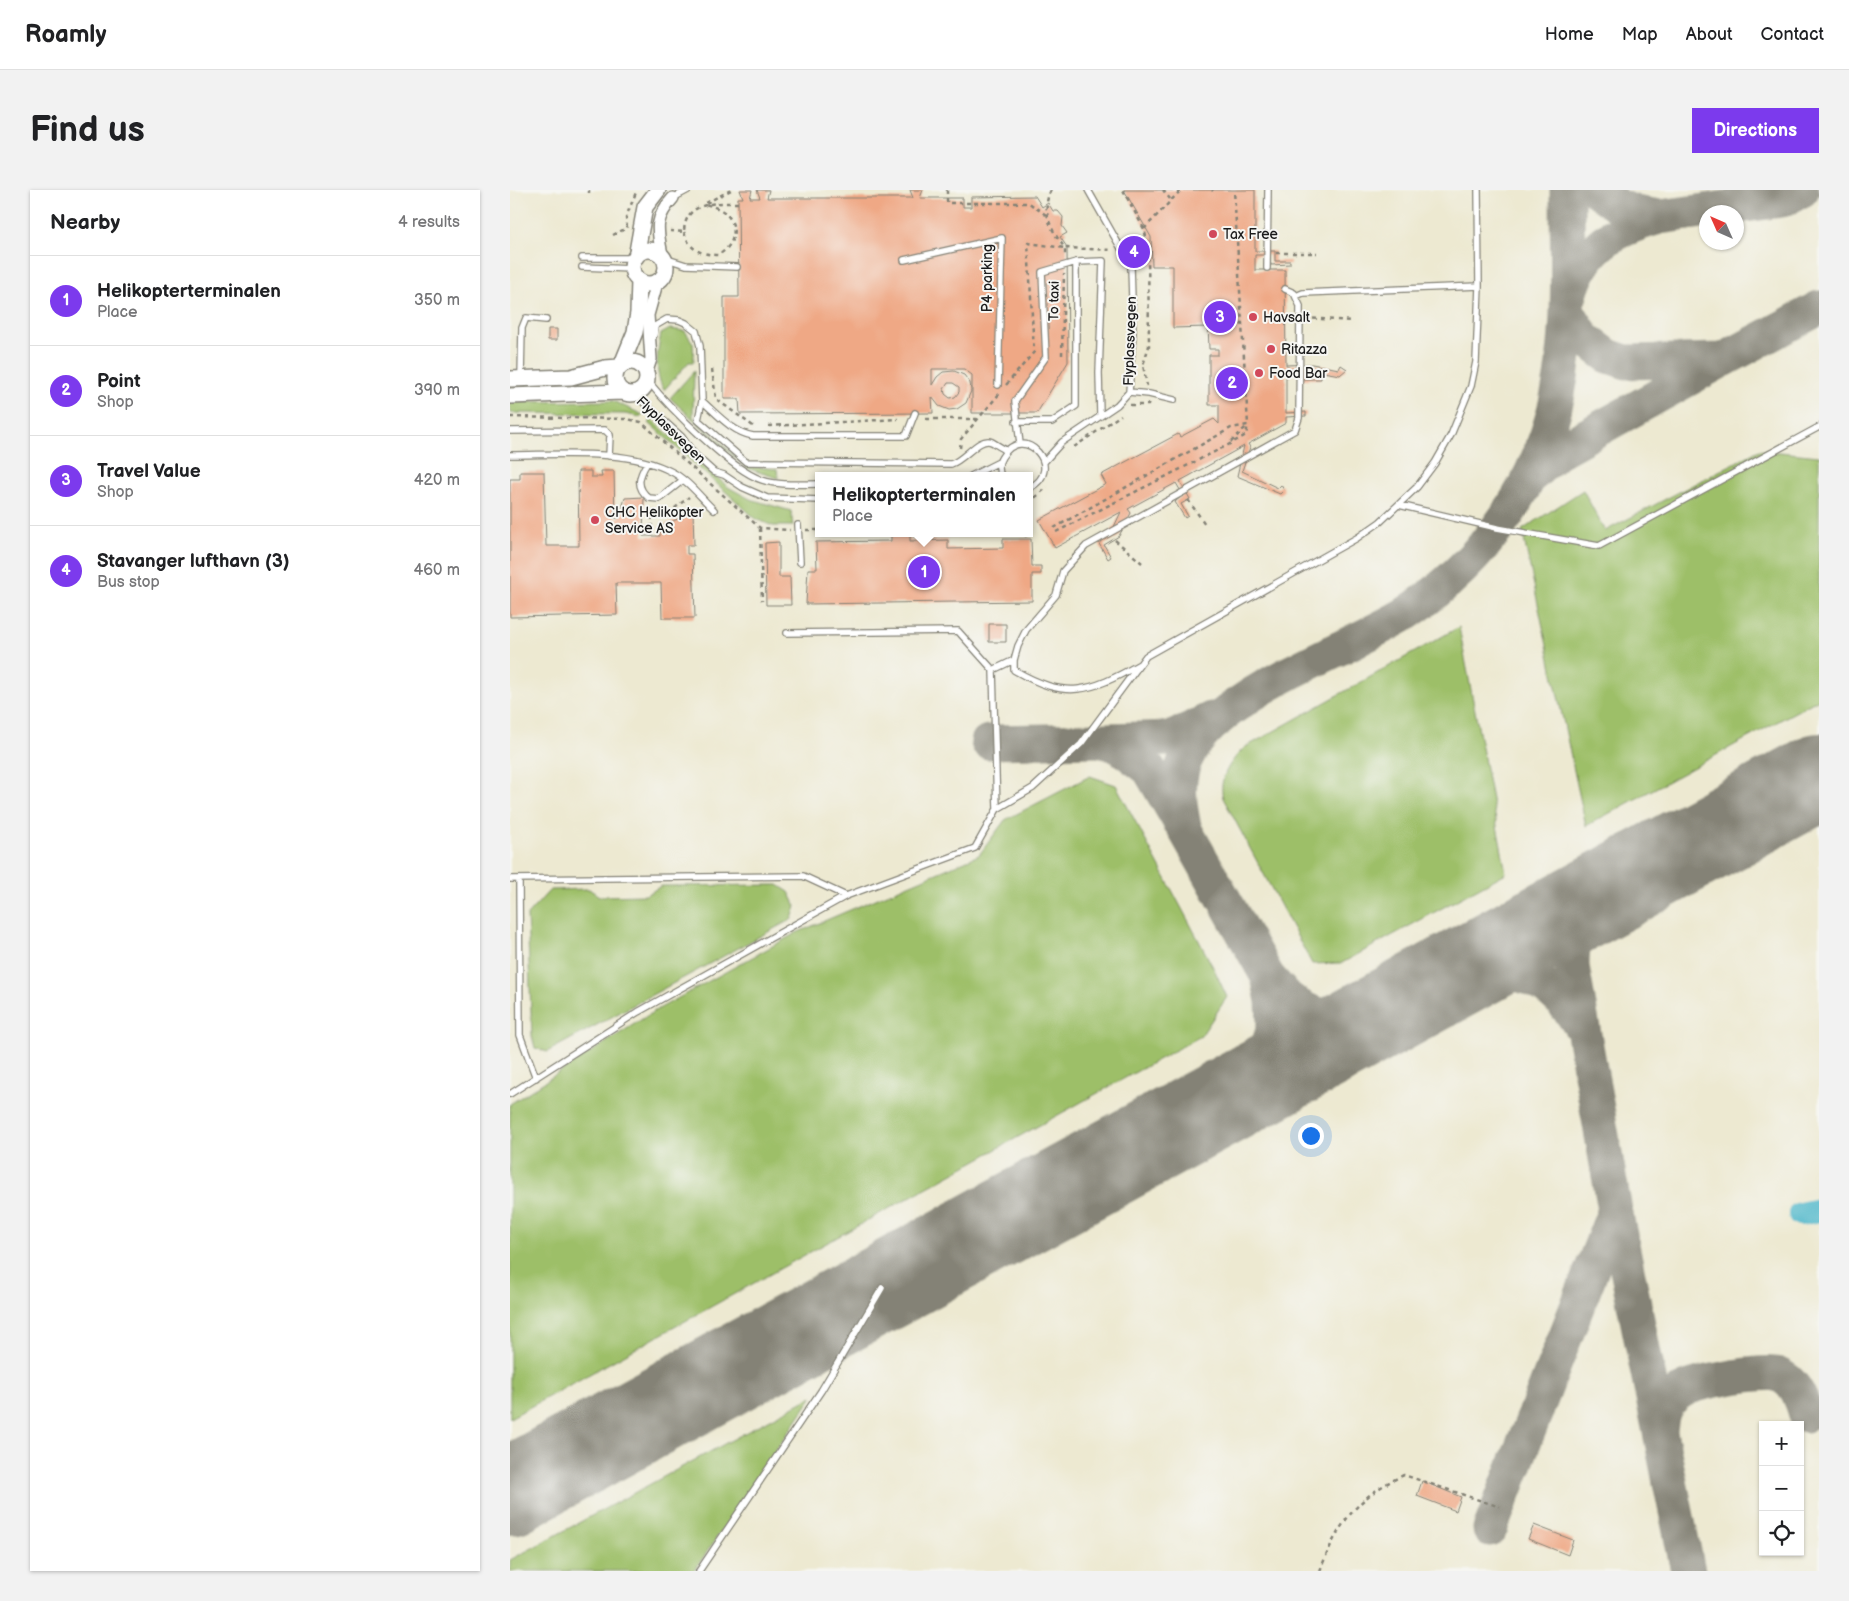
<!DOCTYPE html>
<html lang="en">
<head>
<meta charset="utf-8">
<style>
	body { margin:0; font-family:"Balsamiq Sans",sans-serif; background:#f2f2f2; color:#202124 }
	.controls { position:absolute; right:15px; bottom:15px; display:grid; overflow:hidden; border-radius:0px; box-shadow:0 1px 4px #0004 }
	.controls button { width:45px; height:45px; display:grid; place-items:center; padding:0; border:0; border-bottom:1px solid #e0e0e0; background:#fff; color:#202124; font:25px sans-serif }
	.compass { position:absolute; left:1189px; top:15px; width:45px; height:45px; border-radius:50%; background:#fff; box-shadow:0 1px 4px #0004; rotate:315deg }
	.you { position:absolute; left:800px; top:945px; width:18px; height:18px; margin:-12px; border:4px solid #fff; border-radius:50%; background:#1a73e8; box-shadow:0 0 0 8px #1a73e833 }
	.badge { display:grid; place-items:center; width:32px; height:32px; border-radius:50%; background:#7c3aed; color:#fff; font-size:16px; font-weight:700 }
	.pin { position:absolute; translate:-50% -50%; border:2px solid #fff; box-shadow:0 1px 5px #0006 }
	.popup { position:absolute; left:305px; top:282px; width:218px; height:65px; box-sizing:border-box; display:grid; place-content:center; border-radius:0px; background:#fff; filter:drop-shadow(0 1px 4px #0005); font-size:16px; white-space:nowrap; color:#757577 }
	.popup b { font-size:19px; color:#202124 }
	.popup::after { content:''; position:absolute; left:50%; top:100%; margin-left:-10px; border:10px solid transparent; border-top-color:#fff }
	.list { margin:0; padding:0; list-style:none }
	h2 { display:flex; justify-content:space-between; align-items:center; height:65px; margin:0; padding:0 20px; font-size:21px }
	h2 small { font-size:16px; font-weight:400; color:#757577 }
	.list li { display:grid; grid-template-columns:32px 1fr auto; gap:15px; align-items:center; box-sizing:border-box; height:90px; padding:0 20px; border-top:1px solid #e0e0e0 }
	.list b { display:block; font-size:19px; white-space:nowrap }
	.list p { margin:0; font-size:16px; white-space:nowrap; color:#757577 }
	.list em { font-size:16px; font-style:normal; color:#757577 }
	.icon { flex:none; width:28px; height:28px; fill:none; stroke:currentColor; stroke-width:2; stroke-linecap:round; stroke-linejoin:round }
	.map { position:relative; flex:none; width:1309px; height:1381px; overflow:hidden; border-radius:0px }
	header { display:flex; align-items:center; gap:30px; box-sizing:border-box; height:70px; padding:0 25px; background:#fff; border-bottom:1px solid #e0e0e0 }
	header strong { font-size:24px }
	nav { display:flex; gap:28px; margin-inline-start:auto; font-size:18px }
	.intro { display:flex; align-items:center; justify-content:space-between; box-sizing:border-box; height:120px; padding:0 30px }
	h1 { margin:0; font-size:35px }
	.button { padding:12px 22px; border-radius:0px; background:#7c3aed; color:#fff; font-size:18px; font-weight:700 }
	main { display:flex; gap:30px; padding:0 30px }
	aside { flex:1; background:#fff; border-radius:0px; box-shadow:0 1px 4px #0004 }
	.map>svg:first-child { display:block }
</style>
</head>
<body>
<header>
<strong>Roamly</strong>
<nav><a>Home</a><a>Map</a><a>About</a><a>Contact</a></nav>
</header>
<div class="intro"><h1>Find us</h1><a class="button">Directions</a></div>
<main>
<aside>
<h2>Nearby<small>4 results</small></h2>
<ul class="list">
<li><span class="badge">1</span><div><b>Helikopterterminalen</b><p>Place</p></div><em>350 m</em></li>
<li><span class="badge">2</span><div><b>Point</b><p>Shop</p></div><em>390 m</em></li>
<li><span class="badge">3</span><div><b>Travel Value</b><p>Shop</p></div><em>420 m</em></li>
<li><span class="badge">4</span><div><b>Stavanger lufthavn (3)</b><p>Bus stop</p></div><em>460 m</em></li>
</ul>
</aside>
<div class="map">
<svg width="1309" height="1381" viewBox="0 0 1309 1381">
	<rect width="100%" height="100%" fill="#f6f6f2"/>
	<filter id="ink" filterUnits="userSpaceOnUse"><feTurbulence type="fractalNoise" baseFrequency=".02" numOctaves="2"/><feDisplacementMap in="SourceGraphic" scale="10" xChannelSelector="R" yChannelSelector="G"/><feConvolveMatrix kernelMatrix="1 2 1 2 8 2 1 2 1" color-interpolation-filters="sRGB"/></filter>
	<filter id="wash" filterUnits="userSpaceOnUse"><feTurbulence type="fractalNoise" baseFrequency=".0096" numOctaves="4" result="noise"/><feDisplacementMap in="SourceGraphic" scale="20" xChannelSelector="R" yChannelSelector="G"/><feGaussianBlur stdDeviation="1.12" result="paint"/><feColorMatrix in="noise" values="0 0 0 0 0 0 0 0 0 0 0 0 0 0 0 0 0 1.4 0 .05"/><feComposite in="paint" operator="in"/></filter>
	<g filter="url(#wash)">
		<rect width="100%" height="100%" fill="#ede9d1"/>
		<path fill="#9dbf68" stroke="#5c6e42" d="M 160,139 L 175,141 L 183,153 L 184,172 L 179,172 L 154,200 C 144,183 147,162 151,144 Z
			M 184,181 L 183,227 L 236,276 L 267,279 L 268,288 L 236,278 L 160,208 Z
			M 103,211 L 133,225 L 130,227 L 115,224 L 0,223 L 0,212 Z
			M 142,230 L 218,297 L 240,309 L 281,321 L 283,336 L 263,336 L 246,329 L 139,233 Z
			M 1249,260 L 1309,266 L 1309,509 L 1076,636 L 1012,340 L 1073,300 L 1095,341 Z
			M 949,437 L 996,683 L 832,773 L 802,774 L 713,608 C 708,588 720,572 734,558 Z
			M 580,586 L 606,595 L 704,779 L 717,807 L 691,846 L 0,1228 L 0,914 L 143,822 L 286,743 L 469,665 L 495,630 Z
			M 268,695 L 279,702 L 286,716 L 282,729 L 37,862 L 25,858 L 22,846 L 17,725 L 40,700 L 79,699 L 89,706 L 136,705 L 151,696 Z
			M 303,1206 L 184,1381 L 0,1381 L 0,1370 Z"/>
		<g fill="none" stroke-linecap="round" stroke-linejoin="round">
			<path stroke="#4cb6c9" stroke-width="24" d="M 1290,1024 L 1309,1020"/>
			<path stroke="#848276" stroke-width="35" d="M 1086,0 L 1110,17 L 1126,23 L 1150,27 L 1272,10 L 1292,0
				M 1060,105 C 1074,55 1104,40 1150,27
				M 1058,122 L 1074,148 L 1098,166 L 1116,172 L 1213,170 L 1309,118
				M 1023,284 L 1047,262 L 1209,172
				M 596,550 L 662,548 L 701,529
				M 478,552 L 592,550 L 610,557 L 639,579 L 670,632
				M 1094,705 C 1066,732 1063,738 1062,776 L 1105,1020 L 1178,1381
				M 758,787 C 764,794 770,801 777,807 C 816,840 853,828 895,813
				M 933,792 C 996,774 1035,778 1071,837
				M 709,915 L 734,894 L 754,868 L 764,837 L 763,811 L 758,787 L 675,640 C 670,620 667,599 672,579 C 693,507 837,461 897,423 C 936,397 970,364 997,325 C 1068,221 1057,119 1057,0
				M 1150,1241 C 1151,1231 1152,1221 1159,1212 C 1163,1207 1171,1201 1177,1198 C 1192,1192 1255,1179 1269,1185 C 1285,1192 1292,1209 1296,1225
				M 0,1297 L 16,1293
				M 980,1339 L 1105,1020"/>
			<path stroke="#848276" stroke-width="88" d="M 0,1301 L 1309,587"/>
		</g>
		<g id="blocks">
			<path fill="#efa885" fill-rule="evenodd" d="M 230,0 L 242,0 L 240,8 L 250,8 L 247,0 L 259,0 L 257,8 L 403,8 L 400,0 L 413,0 L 410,8 L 453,8 L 453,17 L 461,17 L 461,7 L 525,6 L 532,17 L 538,13 L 543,21 L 548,21 L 553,27 L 552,36 L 557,43 L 550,47 L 557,57 L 558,172 L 527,223 L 462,223 L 462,185 L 454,179 L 422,179 L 422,195 L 427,187 L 433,182 L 444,181 L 454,185 L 460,193 L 461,201 L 456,213 L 447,219 L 439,220 L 429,216 L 422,207 L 423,223 L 230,224 L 229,209 L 214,209 L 214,107 L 229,107 L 228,8 L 233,8 ZM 438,193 L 443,193 L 449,197 L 449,202 L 445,207 L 440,208 L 435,204 L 434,199 Z
				M 614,0 L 745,0 L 745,61 L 765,61 L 765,71 L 780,71 L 780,74 L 761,75 L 759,65 L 745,65 L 745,80 L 775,80 L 776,175 L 802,174 L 829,179 L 831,175 L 837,179 L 830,185 L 796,179 L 796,185 L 811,185 L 811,189 L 792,189 L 790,179 L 776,179 L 776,223 L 796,222 L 796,226 L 776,227 L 776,233 L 738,254 L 740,257 L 732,281 L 768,298 L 771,295 L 774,300 L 770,304 L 727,286 L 734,256 L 670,291 L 680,309 L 671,314 L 678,326 L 675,328 L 665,312 L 673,305 L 666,293 L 618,319 L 621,323 L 609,346 L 594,355 L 601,367 L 598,369 L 588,352 L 602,341 L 611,322 L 545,358 L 529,330 L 596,294 L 591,285 L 668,244 L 670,247 L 704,229 L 709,234 L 709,215 L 699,215 L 699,165 L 708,165 L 708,159 L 699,159 L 698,134 L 697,137 L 663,138 L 663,76 L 642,76 L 641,47 Z
				M 38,139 L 47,139 L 47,150 L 38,150 Z
				M 68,281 L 81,281 L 81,287 L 92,287 L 91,281 L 104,281 L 105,328 L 109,328 L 115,308 L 134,307 L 133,346 L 150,346 L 150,337 L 183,322 L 184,355 L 177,355 L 177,364 L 183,364 L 185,428 L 152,428 L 151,393 L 106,393 L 107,425 L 0,427 L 0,289 L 10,289 L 10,282 L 34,282 L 36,356 L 69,356 Z
				M 381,345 L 400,345 L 400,351 L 438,350 L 438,359 L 493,358 L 493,349 L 521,349 L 522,376 L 531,376 L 531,384 L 522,384 L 522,411 L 296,414 L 298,379 L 307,379 L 306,352 L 381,351 Z
				M 269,352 L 269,387 L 280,387 L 281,415 L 256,415 L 255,353 Z
				M 479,434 L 496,434 L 496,452 L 479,452 Z
				M 912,1291 L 951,1307 L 946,1321 L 907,1306 Z
				M 1024,1335 L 1063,1350 L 1058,1365 L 1018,1349 Z"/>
		</g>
	</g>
	<g filter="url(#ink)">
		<use href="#blocks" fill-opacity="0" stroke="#848276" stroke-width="1"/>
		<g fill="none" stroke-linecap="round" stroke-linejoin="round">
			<g stroke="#848276" stroke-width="8">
				<path id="service" d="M 163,8 L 178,0
					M 72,68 L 125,68
					M 154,68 L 176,75 L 227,77
					M 394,70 L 492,48 L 488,195
					M 72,77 L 122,79
					M 757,78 L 758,0
					M 786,106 L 793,103 L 969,96
					M 144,145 L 145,136 L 157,129 L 169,130 L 176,133 L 186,141 L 190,156 L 192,211 L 188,230 L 236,272 L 441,274 C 455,270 469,246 482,252 C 487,255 491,258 496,260
					M 11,188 L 12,138 L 16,128 L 36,130
					M 138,191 C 159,217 221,280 252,290 C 270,296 290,294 309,294
					M 619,202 L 639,204 L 664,210
					M 124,204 L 172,247 L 184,264 L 204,282 L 214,285 L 232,297 L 257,308 L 309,310
					M 192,211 C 208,225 222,242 243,246 L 396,246 L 405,223
					M 506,232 L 542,232 L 566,216 L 566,72
					M 0,241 L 95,240 L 100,245 L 99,266
					M 510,254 L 505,211 L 536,167 L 532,82 L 566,72 L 593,71 L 589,183 L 590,225
					M 0,265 C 49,265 118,258 162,282 C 178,290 191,308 204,320
					M 534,272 L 552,252 L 607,215 L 619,202 L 623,144 L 621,76 L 578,0
					M 137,273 C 129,286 125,297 139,308 L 149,309 L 173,290
					M 461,286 L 489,272
					M 491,286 C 488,279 488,273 492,267 C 514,231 557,280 519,298
					M 889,315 L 987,338 L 1089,356 L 1309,237
					M 288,335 L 290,372
					M 277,443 L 448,441 L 483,480 L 487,619
					M 630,474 C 579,503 556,510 504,480 L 504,470 L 508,456 L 516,440 L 546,405 L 553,381 L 576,356 L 785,240 L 789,228 L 790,116 L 784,103 L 775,99
					M 483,480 L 504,470
					M 0,689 L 293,686 L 336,706
					M 9,690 L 10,845 L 26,888
					M 0,904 L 128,822 L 336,706 L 465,658 L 487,619 L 523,598 L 571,554 L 636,466 L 847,348 L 870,332 L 907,297 L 925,273 L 941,245 L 961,196 L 966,172 L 969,96 L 968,0
					M 189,1381 L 311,1201 L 372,1098"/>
			</g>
			<g stroke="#848276" stroke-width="14">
				<path id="minor" d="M 152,65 C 147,39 144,29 163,8
					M 137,181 L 141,169 L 138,125 L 147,93"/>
			</g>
			<g stroke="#848276" stroke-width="18">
				<path id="tertiary" d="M122 77a17 17 0 1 1 34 0a17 17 0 1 1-34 0Z
					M 126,67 L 135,17 L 148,0
					M105 188a16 16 0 1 1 32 0a16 16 0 1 1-32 0Z
					M 112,174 L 125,142 L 128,123 L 129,91
					M 0,189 L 61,187 L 95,178 L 109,177
					M 0,206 L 112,202"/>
			</g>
			<path stroke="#848276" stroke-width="2.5" stroke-dasharray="4 4" stroke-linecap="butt" d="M 79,0 L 79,3
				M 437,0 L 437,13 L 519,13 L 536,25
				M 541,0 C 530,21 542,42 555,58 L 603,60
				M 613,0 L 634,39 L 638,54 L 639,156 L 633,175 L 637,196
				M 653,0 L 660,9
				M 702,0 L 703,1
				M 196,13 L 221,0
				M 634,39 L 671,0
				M 160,41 L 174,42 C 175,10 207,13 231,13
				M 174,42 C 180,60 189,64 208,65 C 225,56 230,35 214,22 C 209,18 201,16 195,14
				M 103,45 L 117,38 L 116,27 L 127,0
				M 766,63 L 807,63
				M 552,165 L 554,84
				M 202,179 L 206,209 L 243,236
				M 496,195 L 524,162 L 518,53 L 555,58 L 555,66
				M 620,215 L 638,215 L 639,212
				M 0,227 L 117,229 L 131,232 L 250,338 L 280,340
				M 416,229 L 467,229
				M 259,236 L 388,229
				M 721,252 L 738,235
				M 564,257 L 611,225
				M 450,258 L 451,249 L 490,203
				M 678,310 L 695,334
				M 519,313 L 537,297
				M 250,338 L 252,411
				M 544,338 L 721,238 L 738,235 L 724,0
				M 296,340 L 309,340
				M 546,342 L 718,255 L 736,245 L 738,235
				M 390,343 L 390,345
				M 515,343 L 517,349
				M 141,346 L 142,322 L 160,322 L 179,307
				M 605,350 L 632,373
				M 810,1381 C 827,1335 848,1305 894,1285 L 990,1317"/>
			<use href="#service" stroke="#fff" stroke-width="5.5"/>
			<use href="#minor" stroke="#fff" stroke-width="11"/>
			<use href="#tertiary" stroke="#fff" stroke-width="15"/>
			<path stroke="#848276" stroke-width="2.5" stroke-dasharray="4 4" stroke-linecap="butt" d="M 779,127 L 842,131"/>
		</g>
	</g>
	<g fill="#d1495b" stroke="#f6f6f2" stroke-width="2">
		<circle cx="703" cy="44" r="5"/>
		<circle cx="743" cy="127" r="5"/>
		<circle cx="761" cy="159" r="5"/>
		<circle cx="749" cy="183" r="5"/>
		<circle cx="85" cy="330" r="5"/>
	</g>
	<g text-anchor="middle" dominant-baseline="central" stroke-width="4" stroke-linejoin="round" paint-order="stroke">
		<g font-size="14" fill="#1c1c1c" stroke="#f6f6f2" text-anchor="start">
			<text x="713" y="44">Tax Free</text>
			<text x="753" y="127">Havsalt</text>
			<text x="771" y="159">Ritazza</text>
			<text x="759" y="183">Food Bar</text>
			<text x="95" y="322">CHC Helikopter<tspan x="95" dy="16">Service AS</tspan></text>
		</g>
		<g font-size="14" fill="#1c1c1c" stroke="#f6f6f2">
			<text transform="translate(477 88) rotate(-90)">P4 parking</text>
			<text transform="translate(544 111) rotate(-89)">To taxi</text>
			<text transform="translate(620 151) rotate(-88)">Flyplassvegen</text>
			<text transform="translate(161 240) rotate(44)">Flyplassvegen</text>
		</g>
	</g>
</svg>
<div class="controls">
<button>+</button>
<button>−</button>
<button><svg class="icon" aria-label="locate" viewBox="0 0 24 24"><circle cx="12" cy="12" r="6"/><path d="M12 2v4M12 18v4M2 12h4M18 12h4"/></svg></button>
</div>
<svg class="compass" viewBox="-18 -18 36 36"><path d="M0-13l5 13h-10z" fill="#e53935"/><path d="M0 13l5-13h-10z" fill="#757577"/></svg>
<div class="you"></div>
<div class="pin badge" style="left:414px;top:382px">1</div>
<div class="popup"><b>Helikopterterminalen</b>Place</div>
<div class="pin badge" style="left:722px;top:193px">2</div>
<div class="pin badge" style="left:710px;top:127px">3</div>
<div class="pin badge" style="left:624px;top:62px">4</div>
</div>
</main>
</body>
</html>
